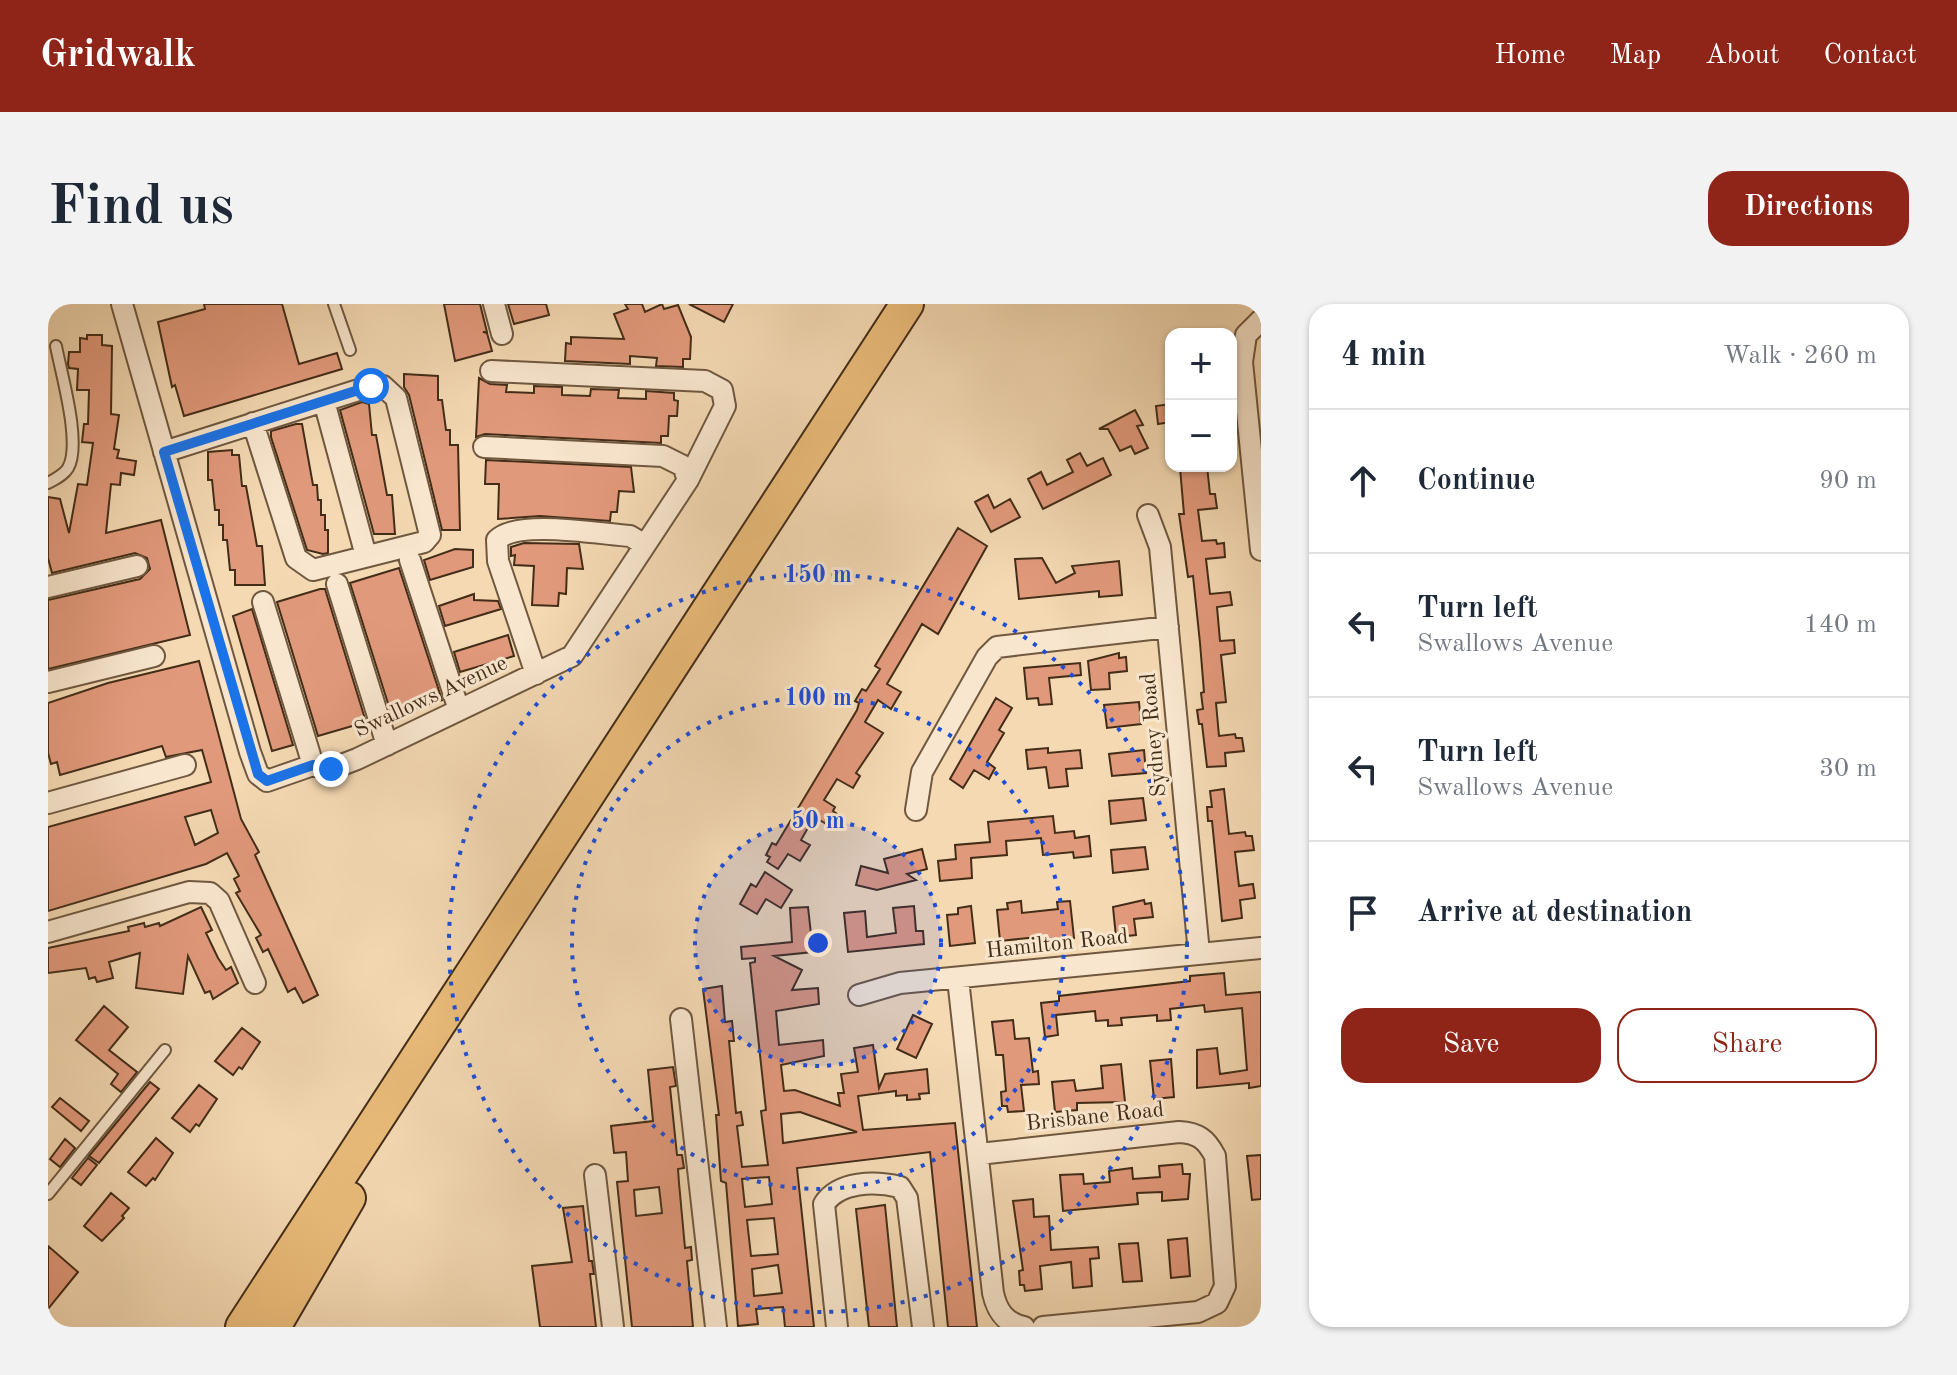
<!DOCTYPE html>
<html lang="en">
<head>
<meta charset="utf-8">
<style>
	body { margin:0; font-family:"Old Standard TT",serif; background:#f2f2f3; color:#1f2937 }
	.controls { position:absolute; right:24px; top:24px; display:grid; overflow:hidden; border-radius:16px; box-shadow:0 2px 6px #0004 }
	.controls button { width:72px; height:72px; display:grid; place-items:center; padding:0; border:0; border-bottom:2px solid #e0e1e3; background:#fff; color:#1f2937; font:40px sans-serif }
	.stop { position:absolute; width:24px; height:24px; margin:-18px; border:6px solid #1a73e8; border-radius:50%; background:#fff }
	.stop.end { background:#1a73e8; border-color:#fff; box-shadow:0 2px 8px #0008 }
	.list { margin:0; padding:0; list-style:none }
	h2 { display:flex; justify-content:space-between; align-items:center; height:104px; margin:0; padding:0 32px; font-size:34px }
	h2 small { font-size:26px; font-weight:400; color:#747a83 }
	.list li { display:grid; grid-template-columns:52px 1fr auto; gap:24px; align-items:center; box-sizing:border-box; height:144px; padding:0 32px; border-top:2px solid #e0e1e3 }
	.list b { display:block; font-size:30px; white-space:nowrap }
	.list p { margin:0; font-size:26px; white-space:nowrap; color:#747a83 }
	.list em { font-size:26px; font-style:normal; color:#747a83 }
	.actions { display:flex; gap:16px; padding:24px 32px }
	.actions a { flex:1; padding:18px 0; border:2px solid #8f2418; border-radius:24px; text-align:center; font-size:28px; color:#8f2418 }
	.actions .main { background:#8f2418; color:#fff }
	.icon { flex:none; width:44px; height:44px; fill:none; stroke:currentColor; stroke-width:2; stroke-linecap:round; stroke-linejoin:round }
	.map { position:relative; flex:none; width:1213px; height:1023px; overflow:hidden; border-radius:24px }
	header { display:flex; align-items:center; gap:48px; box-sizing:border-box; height:112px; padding:0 40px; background:#8f2418; color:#fff }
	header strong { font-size:38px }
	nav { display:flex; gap:44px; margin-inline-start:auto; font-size:28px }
	.intro { display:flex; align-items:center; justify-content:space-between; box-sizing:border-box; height:192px; padding:0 48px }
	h1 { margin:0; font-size:56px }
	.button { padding:20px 36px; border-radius:24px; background:#8f2418; color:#fff; font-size:28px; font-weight:700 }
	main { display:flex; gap:48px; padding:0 48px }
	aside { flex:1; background:#fff; border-radius:24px; box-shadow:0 2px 6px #0004 }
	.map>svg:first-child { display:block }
</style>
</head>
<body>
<header>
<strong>Gridwalk</strong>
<nav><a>Home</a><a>Map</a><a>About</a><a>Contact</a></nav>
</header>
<div class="intro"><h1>Find us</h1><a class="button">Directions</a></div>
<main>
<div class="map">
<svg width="1213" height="1023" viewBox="0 0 1213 1023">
	<rect width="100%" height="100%" fill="#f4d9b3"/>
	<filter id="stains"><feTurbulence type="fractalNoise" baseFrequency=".0025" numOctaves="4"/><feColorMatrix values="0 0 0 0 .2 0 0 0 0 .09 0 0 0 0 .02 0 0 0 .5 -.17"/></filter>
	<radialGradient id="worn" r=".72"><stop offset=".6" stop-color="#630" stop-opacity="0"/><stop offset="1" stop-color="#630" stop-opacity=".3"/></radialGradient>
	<path fill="#e1997b" stroke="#432d18" stroke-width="2" fill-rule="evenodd" d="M 156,0 L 234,0 L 251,60 L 289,49 L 294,65 L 136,112 L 127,81 L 124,83 L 110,18 L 157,5 Z
		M 396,0 L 432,0 L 439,28 L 435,28 L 439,29 L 444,47 L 407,57 Z
		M 460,0 L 498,0 L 501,11 L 466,20 Z
		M 577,0 L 594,0 L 597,8 L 614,0 L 616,5 L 630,1 L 643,33 L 642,55 L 635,55 L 635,63 L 608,62 L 609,54 L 582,52 L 582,60 L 517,57 L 518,39 L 523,40 L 523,33 L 576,35 L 566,10 L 580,5 Z
		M 641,0 L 685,0 L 676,18 Z
		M 39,31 L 54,31 L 54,41 L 64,42 L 63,110 L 71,111 L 66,145 L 71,146 L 69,154 L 88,157 L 86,171 L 73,169 L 72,181 L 63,180 L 58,229 L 113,216 L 142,331 L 0,365 L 0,296 L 92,275 L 102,265 L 99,254 L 87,249 L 4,269 L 0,254 L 0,193 L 12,195 L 21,229 L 30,180 L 39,181 L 45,139 L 34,138 L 36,120 L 40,120 L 41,86 L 29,86 L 30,65 L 21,64 L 20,60 L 21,48 L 32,48 L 32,34 L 39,35 Z
		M 356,70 L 390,72 L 390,96 L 394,96 L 398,126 L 402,126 L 402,141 L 410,141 L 412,226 L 394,226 L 361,91 L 356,83 Z
		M 431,74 L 442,80 L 459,81 L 458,88 L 486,89 L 486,82 L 514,83 L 514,91 L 542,92 L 543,85 L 571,86 L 570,94 L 598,95 L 598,87 L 626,89 L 626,96 L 630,97 L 629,112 L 621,112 L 620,132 L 613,132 L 613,139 L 437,130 L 428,133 Z
		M 314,98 L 321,100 L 324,131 L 328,131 L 339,191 L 344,191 L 347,230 L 326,230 L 292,106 Z
		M 1123,100 L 1123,118 L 1110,120 L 1108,102 Z
		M 1087,106 L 1095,121 L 1089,122 L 1100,144 L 1087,150 L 1083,142 L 1072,147 L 1060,125 L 1051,125 Z
		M 248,120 L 254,120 L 265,181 L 269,181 L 270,196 L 273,196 L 273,211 L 277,211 L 277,226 L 280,226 L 280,249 L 275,250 L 259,246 L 223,133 L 223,127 Z
		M 184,146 L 184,151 L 191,151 L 194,182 L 198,182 L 209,242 L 214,242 L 217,281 L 187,281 L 187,266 L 182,266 L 179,236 L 175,236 L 175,221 L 171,221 L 171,206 L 167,206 L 164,176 L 160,176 L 160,148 Z
		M 1032,149 L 1039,162 L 1055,154 L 1063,171 L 995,205 L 980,175 L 993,168 L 999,181 L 1025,168 L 1019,156 Z
		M 438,156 L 583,163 L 586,188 L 571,187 L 569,208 L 563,208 L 562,217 L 492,212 L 450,215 L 451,180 L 437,180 Z
		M 1139,162 L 1159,162 L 1162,190 L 1167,190 L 1169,204 L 1150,206 L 1154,237 L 1168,236 L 1169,240 L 1176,239 L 1177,253 L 1158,255 L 1162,290 L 1182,288 L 1184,301 L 1169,303 L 1172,337 L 1186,336 L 1187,349 L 1173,351 L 1178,398 L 1168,399 L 1171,432 L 1187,430 L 1188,434 L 1194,434 L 1196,447 L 1177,449 L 1178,462 L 1159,463 L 1154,420 L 1151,420 L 1149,406 L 1155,405 L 1153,389 L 1156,388 L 1152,339 L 1145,272 L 1140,273 L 1131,210 L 1136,210 L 1132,164 Z
		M 940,191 L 946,204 L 962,195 L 972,213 L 943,228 L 927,198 Z
		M 910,224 L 939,242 L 890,330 L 874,320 L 859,346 L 839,380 L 853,388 L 843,405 L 830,396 L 817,418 L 835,429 L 808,469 L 812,472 L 805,484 L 789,475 L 776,496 L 787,503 L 785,507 L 789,510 L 782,522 L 766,513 L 753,536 L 762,541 L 752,557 L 740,550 L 730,565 L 719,558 L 722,553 L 718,551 L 724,539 L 728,541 L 809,406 L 811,399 L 807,397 L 814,385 L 818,387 L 832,365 L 827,362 Z
		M 476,239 L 531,240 L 535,265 L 519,264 L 518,290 L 511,289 L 510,302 L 484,301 L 486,262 L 466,261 L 467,251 L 463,252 L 463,243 Z
		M 407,245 L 425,246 L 425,263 L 382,276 L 376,256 Z
		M 994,254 L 1008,279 L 1027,269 L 1024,262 L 1071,257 L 1074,291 L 1051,293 L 1051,287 L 971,295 L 967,255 Z
		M 351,264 L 394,396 L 344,412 L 302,279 Z
		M 272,285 L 277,285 L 318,418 L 270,432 L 229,298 Z
		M 426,290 L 426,296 L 450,297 L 453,305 L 397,322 L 391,302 Z
		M 204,305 L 245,441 L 224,447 L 185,312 Z
		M 460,331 L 466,352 L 412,368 L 406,348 Z
		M 1071,349 L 1071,354 L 1078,353 L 1079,367 L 1061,369 L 1062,385 L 1043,386 L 1040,357 Z
		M 151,357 L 193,515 L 211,548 L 207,551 L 270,691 L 255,699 L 247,684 L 240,688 L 220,645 L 215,648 L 208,634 L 213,631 L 188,589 L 192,587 L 186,575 L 191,572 L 179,549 L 158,560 L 0,607 L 0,523 L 163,478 L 154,446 L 118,453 L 114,442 L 12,471 L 9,458 L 3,460 L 0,449 L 0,399 L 60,379 ZM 163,506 L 170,529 L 147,541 L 137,513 Z
		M 1032,359 L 1033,371 L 1001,374 L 1004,400 L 991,401 L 990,394 L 979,395 L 976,364 Z
		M 948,394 L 964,404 L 951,426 L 956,429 L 939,458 L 947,464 L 941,475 L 926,466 L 915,484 L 902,475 Z
		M 1091,398 L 1093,420 L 1059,424 L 1056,401 Z
		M 1000,444 L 1000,449 L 1032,446 L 1034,464 L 1018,465 L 1020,482 L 1001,484 L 998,463 L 980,465 L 978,446 Z
		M 1096,446 L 1098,469 L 1064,472 L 1061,450 Z
		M 1176,485 L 1181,530 L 1197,528 L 1198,532 L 1204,532 L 1206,546 L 1187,548 L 1191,582 L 1205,580 L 1207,594 L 1192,596 L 1194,614 L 1174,617 L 1164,517 L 1160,517 L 1159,503 L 1164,503 L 1162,487 Z
		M 1095,494 L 1098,516 L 1063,520 L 1061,497 Z
		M 1005,512 L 1007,529 L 1026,527 L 1027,534 L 1041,532 L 1043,552 L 1026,554 L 1025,548 L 995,551 L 993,534 L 958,537 L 959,551 L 923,554 L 924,574 L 892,577 L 890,557 L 908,555 L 907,541 L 942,538 L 940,518 Z
		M 1097,543 L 1100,565 L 1065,569 L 1063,546 Z
		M 874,545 L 879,565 L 859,570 L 868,576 L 829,586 L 808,581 L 813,562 L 840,569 L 836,555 Z
		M 717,568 L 744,586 L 733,604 L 718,595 L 709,610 L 692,600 L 703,580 L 708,583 Z
		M 1096,596 L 1097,600 L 1103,599 L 1105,613 L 1086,615 L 1088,631 L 1068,633 L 1065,603 Z
		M 973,597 L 974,609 L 1010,605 L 1009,598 L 1022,597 L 1026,634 L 1001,637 L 1000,632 L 952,637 L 949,606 L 960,605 L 959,599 Z
		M 866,602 L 868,627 L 875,627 L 876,640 L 800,648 L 796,609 L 817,607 L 819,633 L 848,629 L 845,604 Z
		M 923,602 L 927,639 L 902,642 L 899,611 L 910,610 L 910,604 Z
		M 153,603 L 164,626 L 158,629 L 170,654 L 178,666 L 183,663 L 190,679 L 165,695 L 162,687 L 157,689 L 140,652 L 135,690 L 88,684 L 92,649 L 61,658 L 65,674 L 49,678 L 47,673 L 41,675 L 38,664 L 0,669 L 0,644 L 81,627 L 80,623 L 96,619 L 97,623 L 111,619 L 112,622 Z
		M 760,603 L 765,648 L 726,652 L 754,666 L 744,686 L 770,684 L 771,700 L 728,707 L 731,741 L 775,736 L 776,752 L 733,761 L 736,787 L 747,786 L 792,802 L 790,789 L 796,789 L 793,770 L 810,768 L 806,744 L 825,741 L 831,784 L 837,770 L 879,765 L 881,789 L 871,790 L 872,795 L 859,796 L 859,791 L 848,792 L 848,787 L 810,792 L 815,826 L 907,819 L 929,1023 L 900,1023 L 882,848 L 749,864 L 766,1023 L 737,1023 L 735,1003 L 708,1005 L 710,1020 L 690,1022 L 678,879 L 673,877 L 668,811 L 671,811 L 655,685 L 674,682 L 677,718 L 684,717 L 686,737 L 681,737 L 688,809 L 693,808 L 695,821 L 689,822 L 694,863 L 720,861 L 713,807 L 718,806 L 702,659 L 707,658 L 707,654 L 694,655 L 693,643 L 744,638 L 742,604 ZM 752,808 L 809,828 L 735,839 L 733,810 ZM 721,873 L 724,900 L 697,903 L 694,875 ZM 726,914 L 730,950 L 703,952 L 699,916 ZM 730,961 L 734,989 L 706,992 L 704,965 Z
		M 1176,669 L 1178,691 L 1213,688 L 1213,782 L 1201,784 L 1201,779 L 1149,784 L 1149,746 L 1169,744 L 1172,770 L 1199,766 L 1194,704 L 1157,708 L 1156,701 L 1122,705 L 1123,716 L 1109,717 L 1109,711 L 1073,714 L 1074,721 L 1060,722 L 1060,716 L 1048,717 L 1047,707 L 1008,711 L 1010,731 L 997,733 L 993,699 L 1011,697 L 1011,692 L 1142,677 L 1142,672 Z
		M 56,702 L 80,723 L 61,746 L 89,768 L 73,788 L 63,780 L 70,770 L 28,736 Z
		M 865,711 L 884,720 L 868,754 L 849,745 Z
		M 965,716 L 967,735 L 981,734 L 985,768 L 990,767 L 991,780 L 973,781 L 976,807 L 960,808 L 959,802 L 954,802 L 953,788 L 958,787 L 955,751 L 948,751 L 944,718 Z
		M 194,724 L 212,738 L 194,765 L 191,763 L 185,771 L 167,757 Z
		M 1123,755 L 1126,793 L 1106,795 L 1102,757 Z
		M 1073,760 L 1077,798 L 1029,799 L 1029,806 L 1007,808 L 1004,778 L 1026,776 L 1028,787 L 1055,784 L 1053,762 Z
		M 625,763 L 628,782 L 622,783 L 629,851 L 634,851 L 636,864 L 630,865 L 631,879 L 637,944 L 643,943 L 644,956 L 639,957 L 645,1023 L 584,1023 L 569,878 L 580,877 L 578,848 L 566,849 L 563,822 L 605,817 L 600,766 ZM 611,883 L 614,909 L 588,912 L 586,886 Z
		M 102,778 L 111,785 L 51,859 L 41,852 Z
		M 151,781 L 169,795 L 151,822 L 148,820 L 142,828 L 124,814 Z
		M 12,794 L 41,817 L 33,827 L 4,803 Z
		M 108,834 L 125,849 L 107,876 L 105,874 L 98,882 L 80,868 Z
		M 17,835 L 27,844 L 12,863 L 2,855 Z
		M 1213,851 L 1213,895 L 1204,896 L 1199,852 Z
		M 40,854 L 49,861 L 33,881 L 24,874 Z
		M 1134,860 L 1135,870 L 1142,870 L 1140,895 L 1114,897 L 1114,888 L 1089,889 L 1090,900 L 1015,907 L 1012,871 L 1035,870 L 1036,880 L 1062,878 L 1061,867 L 1084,864 L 1085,875 L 1112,873 L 1111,862 Z
		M 63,889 L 81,904 L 74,912 L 76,914 L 54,937 L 36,922 Z
		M 985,895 L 986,913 L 1001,912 L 1003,946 L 1050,943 L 1051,954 L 1042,955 L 1044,982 L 1025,984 L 1023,958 L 992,962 L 994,985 L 977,987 L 976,981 L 972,981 L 971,967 L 975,966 L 965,897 Z
		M 837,901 L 849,1023 L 821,1023 L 808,905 Z
		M 535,902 L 541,957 L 544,957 L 546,970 L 542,970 L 548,1023 L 492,1023 L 484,962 L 524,958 L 515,904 Z
		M 1139,934 L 1142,972 L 1123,974 L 1120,936 Z
		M 1090,939 L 1094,977 L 1075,978 L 1071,940 Z
		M 0,942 L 30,968 L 0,1005 Z"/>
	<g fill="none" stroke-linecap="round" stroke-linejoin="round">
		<g stroke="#6f583f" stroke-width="14">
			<path id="service" d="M 286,0 L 302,46
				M 0,179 C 7,175 16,171 20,164 C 34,140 13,69 8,42
				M 0,890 L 117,746"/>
		</g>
		<g stroke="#6f583f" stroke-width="24">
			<path id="minor" d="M 74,0 L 202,448 L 210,470 L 219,477 L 265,461 L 283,465 L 309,455 L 524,352 L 640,176 L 677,102 L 674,86 L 657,77 L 443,67
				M 446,0 L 454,30
				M 1213,16 L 1198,31 L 1194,58 L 1213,246
				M 276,97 L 318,252
				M 436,143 L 615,152 L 635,162 L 640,176
				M 116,148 L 323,82 L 335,82 L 348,94 L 382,231 L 376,238 L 265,266 L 248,254 L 205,119
				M 1100,211 L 1112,243 L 1151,649
				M 362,256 L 411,406
				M 289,280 L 339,441
				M 0,283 L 89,262
				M 215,298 L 265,461
				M 488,370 L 450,257 L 449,236 C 469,215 552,230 582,232 L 592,238 L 594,244
				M 0,378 L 106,352
				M 0,499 L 137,461
				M 868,506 L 874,468 L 939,353 L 949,343 L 1120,323
				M 0,628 L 141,588 L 162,589 L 171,597 L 207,679
				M 910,675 L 945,989 C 949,1007 957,1019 976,1023
				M 811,691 L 852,679 L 1213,644
				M 633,715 L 668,1023
				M 931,850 L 1131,828 C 1150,829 1158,835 1167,852 L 1177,982 L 1169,999 L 1150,1008 L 995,1023
				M 547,871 L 565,1023
				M 789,1023 L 776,900 C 791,877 827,877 852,883 L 859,894 L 875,1023"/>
		</g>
		<g stroke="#432d18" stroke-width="36">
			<path id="trunk" d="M 194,1023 L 859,0
				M 226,1023 L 301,894"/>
		</g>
		<use href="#service" stroke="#f8e6ce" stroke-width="10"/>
		<use href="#minor" stroke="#f8e6ce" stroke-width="20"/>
		<use href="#trunk" stroke="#eabc7a" stroke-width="32"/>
	</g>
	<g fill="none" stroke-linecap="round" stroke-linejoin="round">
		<path stroke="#1a73e8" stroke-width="10" d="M 283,465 L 265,461 L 219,477 L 210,470 L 116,148 L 323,82"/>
	</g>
	<circle cx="770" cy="639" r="123" fill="#1d4ed8" fill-opacity=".12"/>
	<g fill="none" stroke="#1d4ed8" stroke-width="4" stroke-dasharray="4 8">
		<circle cx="770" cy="639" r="123"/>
		<circle cx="770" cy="639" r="246"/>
		<circle cx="770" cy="639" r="369"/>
	</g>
	<g text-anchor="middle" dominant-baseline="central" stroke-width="6" stroke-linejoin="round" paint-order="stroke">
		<g font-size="22" fill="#432d18" stroke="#f8e6ce">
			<text transform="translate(383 393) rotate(-25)">Swallows Avenue</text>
			<text transform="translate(1106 431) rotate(-95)">Sydney Road</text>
			<text transform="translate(1009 640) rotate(-6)">Hamilton Road</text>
			<text transform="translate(1047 813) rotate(-6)">Brisbane Road</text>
		</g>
	</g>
	<circle cx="770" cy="639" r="12" fill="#1d4ed8" stroke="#f8e6ce" stroke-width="4"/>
	<g font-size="24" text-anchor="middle" font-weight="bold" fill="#1d4ed8" stroke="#f8e6ce" stroke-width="6" stroke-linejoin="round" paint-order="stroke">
		<text x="770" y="278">150 m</text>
		<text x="770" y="401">100 m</text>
		<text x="770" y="524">50 m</text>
	</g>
	<rect width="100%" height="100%" filter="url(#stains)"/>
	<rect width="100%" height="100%" fill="url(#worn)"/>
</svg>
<div class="controls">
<button>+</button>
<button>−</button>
</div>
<div class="stop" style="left:323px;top:82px"></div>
<div class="stop end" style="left:283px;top:465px"></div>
</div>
<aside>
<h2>4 min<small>Walk · 260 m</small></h2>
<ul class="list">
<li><svg class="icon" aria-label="ahead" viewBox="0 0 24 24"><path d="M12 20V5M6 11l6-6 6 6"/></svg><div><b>Continue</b></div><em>90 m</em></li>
<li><svg class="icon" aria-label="left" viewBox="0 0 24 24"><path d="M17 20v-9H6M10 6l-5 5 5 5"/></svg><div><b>Turn left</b><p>Swallows Avenue</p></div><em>140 m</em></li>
<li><svg class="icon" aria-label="left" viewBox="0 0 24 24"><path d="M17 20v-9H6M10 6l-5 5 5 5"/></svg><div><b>Turn left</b><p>Swallows Avenue</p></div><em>30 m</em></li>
<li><svg class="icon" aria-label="arrive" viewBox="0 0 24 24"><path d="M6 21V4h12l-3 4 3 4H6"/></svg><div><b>Arrive at destination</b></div></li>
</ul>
<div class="actions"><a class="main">Save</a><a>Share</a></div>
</aside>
</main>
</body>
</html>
